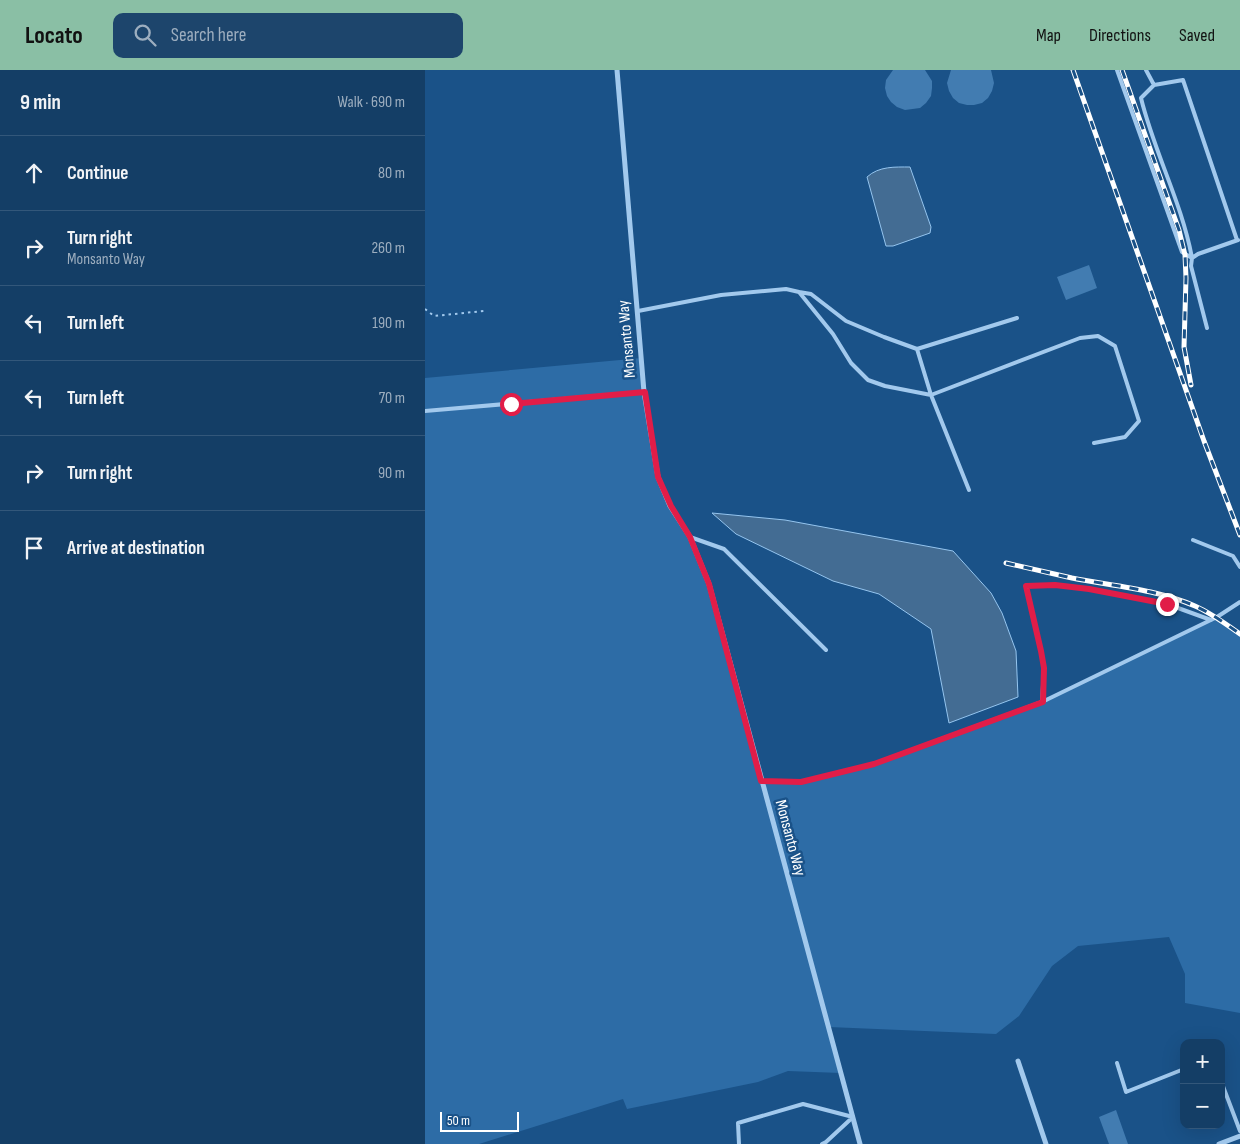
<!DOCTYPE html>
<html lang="en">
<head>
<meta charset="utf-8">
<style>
	body { margin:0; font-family:"Sofia Sans Condensed",sans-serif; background:#1d456c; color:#f1f3f6 }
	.controls { position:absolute; right:15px; bottom:15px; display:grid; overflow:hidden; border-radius:10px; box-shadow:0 5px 20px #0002 }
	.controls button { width:45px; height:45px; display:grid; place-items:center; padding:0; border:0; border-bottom:1px solid #33577a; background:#143e66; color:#f1f3f6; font:25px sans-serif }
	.scale { position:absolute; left:15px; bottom:12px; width:79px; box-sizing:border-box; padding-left:5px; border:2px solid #fff; border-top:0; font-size:14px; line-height:18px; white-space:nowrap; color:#fff; -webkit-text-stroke:4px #1a5288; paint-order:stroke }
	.stop { position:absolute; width:15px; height:15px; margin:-11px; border:4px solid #e11d48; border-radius:50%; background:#fff }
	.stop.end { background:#e11d48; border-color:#fff; box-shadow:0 1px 5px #0008 }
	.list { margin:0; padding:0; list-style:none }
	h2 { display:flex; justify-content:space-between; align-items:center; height:65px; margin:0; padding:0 20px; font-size:21px }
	h2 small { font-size:16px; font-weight:400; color:#9daebf }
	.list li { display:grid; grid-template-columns:32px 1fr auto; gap:15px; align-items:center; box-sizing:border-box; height:75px; padding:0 20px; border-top:1px solid #33577a }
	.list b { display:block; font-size:19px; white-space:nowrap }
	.list p { margin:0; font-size:16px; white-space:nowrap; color:#9daebf }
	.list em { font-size:16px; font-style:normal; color:#9daebf }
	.icon { flex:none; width:28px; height:28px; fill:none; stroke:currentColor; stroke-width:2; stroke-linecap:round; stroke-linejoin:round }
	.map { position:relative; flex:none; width:815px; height:1074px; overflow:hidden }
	header { display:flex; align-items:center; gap:30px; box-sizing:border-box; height:70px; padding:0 25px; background:#8abfa5; color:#111 }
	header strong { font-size:24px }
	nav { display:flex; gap:28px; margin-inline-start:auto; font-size:18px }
	.search { width:350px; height:45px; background:#1d456c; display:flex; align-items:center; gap:12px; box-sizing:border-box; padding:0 18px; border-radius:10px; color:#9daebf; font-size:19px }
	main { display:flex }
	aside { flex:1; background:#143e66 }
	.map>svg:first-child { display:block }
</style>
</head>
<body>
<header>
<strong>Locato</strong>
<div class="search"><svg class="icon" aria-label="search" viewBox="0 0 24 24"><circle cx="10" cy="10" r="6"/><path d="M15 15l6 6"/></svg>Search here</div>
<nav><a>Map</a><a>Directions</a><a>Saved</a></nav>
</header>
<main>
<aside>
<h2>9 min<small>Walk · 690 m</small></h2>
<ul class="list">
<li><svg class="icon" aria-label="ahead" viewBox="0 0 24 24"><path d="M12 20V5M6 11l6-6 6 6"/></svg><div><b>Continue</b></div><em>80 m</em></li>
<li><svg class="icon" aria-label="right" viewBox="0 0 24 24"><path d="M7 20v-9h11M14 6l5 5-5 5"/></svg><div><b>Turn right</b><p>Monsanto Way</p></div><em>260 m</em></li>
<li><svg class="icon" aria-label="left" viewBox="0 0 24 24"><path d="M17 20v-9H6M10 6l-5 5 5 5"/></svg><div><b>Turn left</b></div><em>190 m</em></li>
<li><svg class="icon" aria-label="left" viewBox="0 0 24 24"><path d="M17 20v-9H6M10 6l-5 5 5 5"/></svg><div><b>Turn left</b></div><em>70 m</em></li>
<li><svg class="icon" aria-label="right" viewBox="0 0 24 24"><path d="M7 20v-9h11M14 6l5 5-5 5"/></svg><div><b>Turn right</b></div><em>90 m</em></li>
<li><svg class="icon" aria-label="arrive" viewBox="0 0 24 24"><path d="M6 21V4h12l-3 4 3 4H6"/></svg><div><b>Arrive at destination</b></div></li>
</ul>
</aside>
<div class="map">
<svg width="815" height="1074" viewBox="0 0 815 1074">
	<rect width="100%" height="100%" fill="#1a5288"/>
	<path fill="#2d6ca6" d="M 217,288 L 233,407 L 245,436 L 265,467 L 284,514 L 337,711 L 376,712 L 449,694 L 618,632 L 792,547 L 815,564 L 815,943 L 760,933 L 760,904 L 744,867 L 653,876 L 627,896 L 594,946 L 571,964 L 404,957 L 416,1003 L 363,1001 L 333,1012 L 202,1039 L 198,1029 L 54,1074 L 0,1074 L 0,308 Z"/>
	<path fill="#436c93" stroke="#95c5ef" d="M 485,97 L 506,157 L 505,163 L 468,176 L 461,176 L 442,107 C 454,96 470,97 485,97 Z
		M 287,443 L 360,450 L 528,481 L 566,523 L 577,543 L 591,581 L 593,627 L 524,653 L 506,559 L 454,524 L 408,511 L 311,464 Z"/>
	<path fill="#427cb1" d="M 468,0 L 500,0 L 507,11 L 507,18 L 506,26 L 501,33 L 495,38 L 480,40 L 472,37 L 466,32 L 462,26 L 460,18 L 461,10 Z
		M 526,0 L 566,0 L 569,13 L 567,21 L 563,28 L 557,33 L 549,35 L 542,35 L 534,33 L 528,28 L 524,21 L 522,13 Z
		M 664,195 L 672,218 L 641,230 L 632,207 Z
		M 691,1040 L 703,1074 L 684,1074 L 674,1047 Z"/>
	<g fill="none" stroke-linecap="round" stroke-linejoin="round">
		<path stroke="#a2c9ed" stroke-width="2" stroke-dasharray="2.5 4" stroke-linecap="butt" d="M 0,239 L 9,246 L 59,241"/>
		<path stroke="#a2c9ed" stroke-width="4" d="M 692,0 L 757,182 L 767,188
			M 721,0 L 729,15 L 758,10 L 812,170
			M 729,15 L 716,28 C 729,82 757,133 767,188
			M 213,241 L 296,225 L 361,219 L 374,222
			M 782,258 L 766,196 L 767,188 L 773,184 L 813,170
			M 492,279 L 459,267 L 421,251 L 386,224 L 374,222 L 408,264 L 426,293 L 443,310 L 460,316 L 506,325 L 655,268 L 673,266 L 690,276 L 714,351 L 700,367 L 669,373
			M 0,341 L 219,322
			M 544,420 L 506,325 L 492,279 L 592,248
			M 265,467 L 299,479 L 401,580
			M 768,470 L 808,486 L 815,497
			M 617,632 L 619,598 L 616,581 L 601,516 L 630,515 L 664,519 L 742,534 L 786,550
			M 337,711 L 376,712 L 449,694 L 617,632 L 792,547 L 815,532
			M 692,993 L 701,1022 L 759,999
			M 796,1011 L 815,1061
			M 314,1074 L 313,1053 L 378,1034 L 428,1047 L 401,1072 L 397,1074"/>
		<path stroke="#a2c9ed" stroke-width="5" d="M 192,0 L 219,322 L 233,407 L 245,436 L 265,467 L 284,514 L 435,1074
			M 593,991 L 621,1074
			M 794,1074 L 815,1066"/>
		<g stroke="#fff" stroke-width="5">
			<path id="rail" d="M 648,0 L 779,371 L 815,465
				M 697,0 L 754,160 L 760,185 L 761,208 L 759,277 L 766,315
				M 581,493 C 603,498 625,503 647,508 C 688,516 731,519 770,536 C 786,543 801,554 815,564"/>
		</g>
		<use href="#rail" stroke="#1a5288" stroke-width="3" stroke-dasharray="9" stroke-linecap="butt"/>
	</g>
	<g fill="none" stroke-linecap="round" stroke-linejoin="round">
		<path stroke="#e11d48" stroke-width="6" d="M 86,334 L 220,322 L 233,407 L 246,436 L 265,467 L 284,514 L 336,711 L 376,712 L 449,694 L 618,632 L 619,598 L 616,581 L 601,516 L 630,515 L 664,519 L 742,534"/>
	</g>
	<g text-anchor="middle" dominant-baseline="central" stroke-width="5" stroke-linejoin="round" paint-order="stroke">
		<g font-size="16" fill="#fff" stroke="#1a5288">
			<text transform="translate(202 269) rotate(-95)">Monsanto Way</text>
			<text transform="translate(365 768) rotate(75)">Monsanto Way</text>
		</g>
	</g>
</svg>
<div class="controls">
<button>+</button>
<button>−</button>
</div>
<div class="scale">50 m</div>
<div class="stop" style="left:86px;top:334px"></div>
<div class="stop end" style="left:742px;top:534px"></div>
</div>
</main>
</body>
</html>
